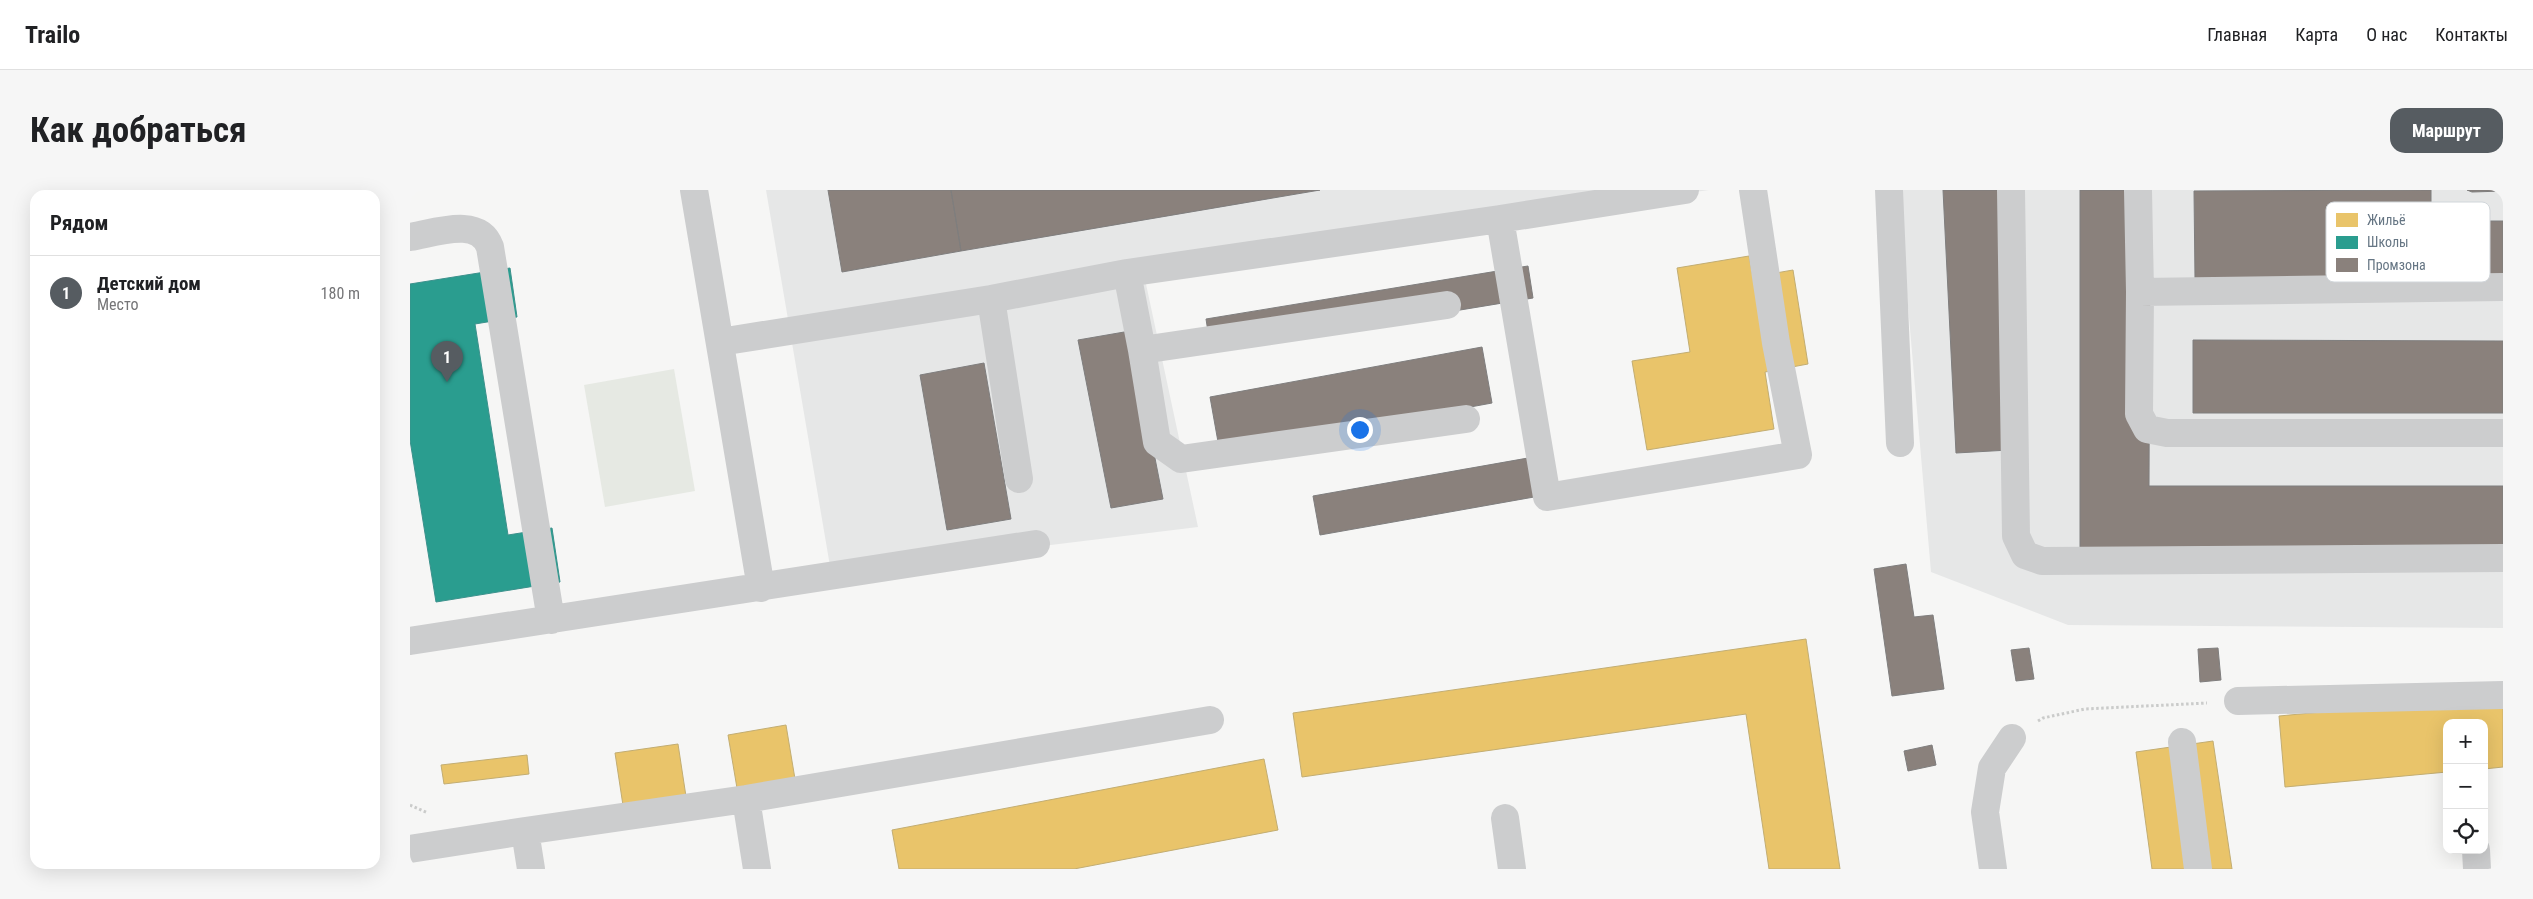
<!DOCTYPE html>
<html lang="ru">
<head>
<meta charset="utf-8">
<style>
	body { margin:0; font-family:"Roboto Condensed",sans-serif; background:#f6f6f6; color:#202124 }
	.controls { position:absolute; right:15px; bottom:15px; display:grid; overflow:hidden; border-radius:10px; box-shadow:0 5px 20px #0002 }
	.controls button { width:45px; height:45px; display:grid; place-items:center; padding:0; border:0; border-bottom:1px solid #e0e0e0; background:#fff; color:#202124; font:25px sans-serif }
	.you { position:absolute; left:949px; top:239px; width:18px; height:18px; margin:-12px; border:4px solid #fff; border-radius:50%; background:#1a73e8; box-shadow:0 0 0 8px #1a73e833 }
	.badge { display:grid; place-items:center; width:32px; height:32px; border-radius:50%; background:#565c61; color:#fff; font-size:16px; font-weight:700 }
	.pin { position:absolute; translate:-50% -41px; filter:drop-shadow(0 1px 2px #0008) }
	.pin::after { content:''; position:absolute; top:26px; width:18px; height:15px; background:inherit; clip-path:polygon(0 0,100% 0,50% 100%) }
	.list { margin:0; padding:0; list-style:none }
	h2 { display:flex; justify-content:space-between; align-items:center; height:65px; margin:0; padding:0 20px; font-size:21px }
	h2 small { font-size:16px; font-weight:400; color:#757577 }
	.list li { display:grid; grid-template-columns:32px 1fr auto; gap:15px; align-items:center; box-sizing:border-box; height:75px; padding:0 20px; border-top:1px solid #e0e0e0 }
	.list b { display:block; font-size:19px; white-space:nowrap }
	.list p { margin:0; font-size:16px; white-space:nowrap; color:#757577 }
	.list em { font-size:16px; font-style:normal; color:#757577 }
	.icon { flex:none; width:28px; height:28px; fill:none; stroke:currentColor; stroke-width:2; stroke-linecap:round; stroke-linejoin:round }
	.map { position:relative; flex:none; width:2093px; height:679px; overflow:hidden; border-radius:15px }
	header { display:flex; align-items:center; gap:30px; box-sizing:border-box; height:70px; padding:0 25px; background:#fff; border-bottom:1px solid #e0e0e0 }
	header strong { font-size:24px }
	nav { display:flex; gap:28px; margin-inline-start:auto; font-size:18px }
	.intro { display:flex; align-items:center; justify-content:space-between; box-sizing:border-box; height:120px; padding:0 30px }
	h1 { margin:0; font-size:35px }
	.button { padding:12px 22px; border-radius:15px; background:#565c61; color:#fff; font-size:18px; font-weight:700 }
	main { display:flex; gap:30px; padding:0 30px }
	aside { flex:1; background:#fff; border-radius:15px; box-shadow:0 5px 20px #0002 }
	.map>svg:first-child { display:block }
</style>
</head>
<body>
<header>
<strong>Trailo</strong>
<nav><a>Главная</a><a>Карта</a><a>О нас</a><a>Контакты</a></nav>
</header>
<div class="intro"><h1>Как добраться</h1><a class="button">Маршрут</a></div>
<main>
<aside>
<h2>Рядом<small></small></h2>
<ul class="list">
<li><span class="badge">1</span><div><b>Детский дом</b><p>Место</p></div><em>180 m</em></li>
</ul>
</aside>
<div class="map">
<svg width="2093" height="679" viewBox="0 0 2093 679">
	<rect width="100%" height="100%" fill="#f6f6f5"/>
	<path fill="#e6e7e7" d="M 356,0 L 1299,0 L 733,80 L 788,337 L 421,382 Z
		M 1488,0 L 2093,0 L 2093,438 L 1658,435 L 1521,382 Z"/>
	<path fill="#e6e9e3" d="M 264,179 L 285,301 L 195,317 L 174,195 Z"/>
	<path fill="#e9c46a" stroke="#c2ad72" d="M 1339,66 L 1343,87 L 1383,80 L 1398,174 L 1355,182 L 1364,239 L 1237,260 L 1222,171 L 1280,162 L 1267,78 Z
		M 1396,449 L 1430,679 L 1359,679 L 1336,524 L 892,587 L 883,523 Z
		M 2093,505 L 2093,577 L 2074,579 L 2074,533 L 2037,533 L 2037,582 L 1875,597 L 1869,526 Z
		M 376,535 L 386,595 L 328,604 L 318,545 Z
		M 1803,551 L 1822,679 L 1742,679 L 1726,562 Z
		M 268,554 L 277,613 L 214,622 L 205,563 Z
		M 117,565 L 119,584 L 34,594 L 31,575 Z
		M 854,569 L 868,640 L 664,679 L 489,679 L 482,640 Z"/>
	<path fill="#2a9d8f" stroke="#3c918c" d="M 100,78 L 107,127 L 65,134 L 98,345 L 142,338 L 150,392 L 26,412 L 0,250 L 0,94 Z"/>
	<path fill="#8a817c" stroke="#7f7e7e" d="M 418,0 L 541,0 L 551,61 L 432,82 Z
		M 541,0 L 910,0 L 551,61 Z
		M 1533,0 L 1604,0 L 1617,259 L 1546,263 Z
		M 1670,0 L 1740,0 L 1739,296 L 2093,296 L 2093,367 L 1670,367 Z
		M 2021,0 L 2021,31 L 2093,31 L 2093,88 L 1785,89 L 1784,1 Z
		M 2057,0 L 2093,0 L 2093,1 L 2062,2 Z
		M 1118,76 L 1123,108 L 801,161 L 796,129 Z
		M 720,141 L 753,309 L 701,318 L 668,150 Z
		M 1783,150 L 2093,151 L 2093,223 L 1783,223 Z
		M 1072,157 L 1082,213 L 810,263 L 800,207 Z
		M 574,173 L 601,329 L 537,340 L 510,185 Z
		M 1118,268 L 1124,307 L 910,345 L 903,306 Z
		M 1496,374 L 1504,427 L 1523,425 L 1534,499 L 1482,506 L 1464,379 Z
		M 1619,458 L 1624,489 L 1606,491 L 1601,460 Z
		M 1808,458 L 1811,490 L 1790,492 L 1788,459 Z
		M 1522,555 L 1526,575 L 1498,581 L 1494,561 Z"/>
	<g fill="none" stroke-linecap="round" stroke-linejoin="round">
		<path stroke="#cacbca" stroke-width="3" stroke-dasharray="2.5 2.5" stroke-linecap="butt" d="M 1628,531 L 1633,528 L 1675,519 L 1797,513
			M 0,615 L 18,623"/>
		<path stroke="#cccdce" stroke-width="28" d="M 284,0 L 351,398
			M 1275,0 L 1090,29 L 1137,307 L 1388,265 L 1366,153 L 1343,0
			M 1479,0 L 1490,253
			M 1601,0 L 1606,346 L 1615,365 L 1632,371 L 2093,368
			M 1728,0 L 1730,102 L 1729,224 L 1737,239 L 1757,243 L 2093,243
			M 0,47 C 25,43 69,26 80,57 L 141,430
			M 717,83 L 732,160 L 1037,115
			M 1730,102 L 2093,97
			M 581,109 L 609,289
			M 310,152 L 581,109 L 717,83 L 1090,29
			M 732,160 L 747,252 L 771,269 L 1056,229
			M 0,451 L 626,354
			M 1828,511 L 2093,505
			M 1772,552 L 1788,679
			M 336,609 L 347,679
			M 1095,628 L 1102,679
			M 115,641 L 336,609 L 800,530
			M 0,659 L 115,641 L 121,679
			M 2066,660 L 2067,679
			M 1583,679 L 1575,622 L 1582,578 L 1602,548"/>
	</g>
	<rect x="1916" y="12" width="164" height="80" rx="8" fill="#fff" stroke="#d1d6da" stroke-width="1"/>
	<rect x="1926" y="23" width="22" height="14" fill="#e9c46a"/>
	<rect x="1926" y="46" width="22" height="13" fill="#2a9d8f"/>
	<rect x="1926" y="68" width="22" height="14" fill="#8a817c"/>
	<g font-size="14" fill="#667684">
		<text x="1957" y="35">Жильё</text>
		<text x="1957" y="57">Школы</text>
		<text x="1957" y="80">Промзона</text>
	</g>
</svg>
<div class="controls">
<button>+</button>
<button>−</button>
<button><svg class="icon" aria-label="locate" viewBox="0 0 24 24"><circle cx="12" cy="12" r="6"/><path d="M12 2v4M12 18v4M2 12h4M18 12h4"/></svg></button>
</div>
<div class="you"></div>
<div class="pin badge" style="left:37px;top:192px">1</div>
</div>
</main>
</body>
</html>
